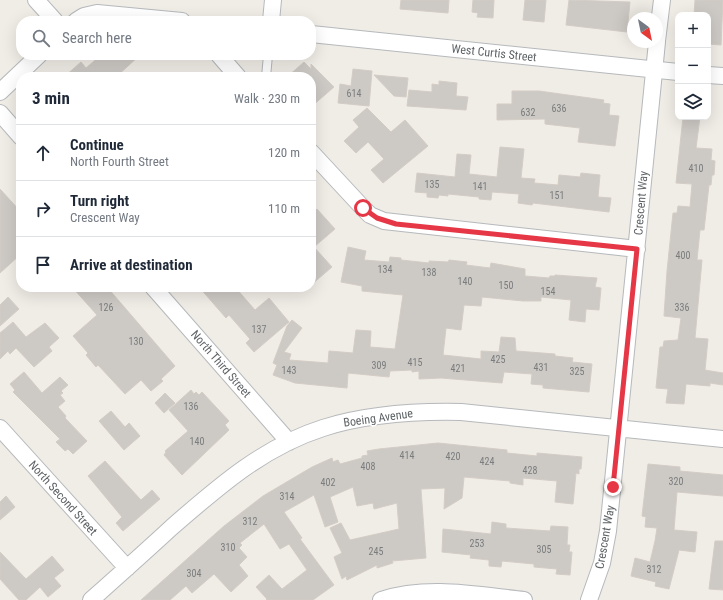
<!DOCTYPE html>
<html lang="en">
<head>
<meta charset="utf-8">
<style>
	body { margin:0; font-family:"Roboto Condensed",sans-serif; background:#f2f2f3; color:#1f2937 }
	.controls { position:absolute; right:12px; top:12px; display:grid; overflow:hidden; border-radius:8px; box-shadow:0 4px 16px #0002 }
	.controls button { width:36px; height:36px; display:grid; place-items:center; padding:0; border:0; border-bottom:1px solid #e0e1e3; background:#fff; color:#1f2937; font:20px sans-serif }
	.compass { position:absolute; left:627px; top:12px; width:36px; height:36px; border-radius:50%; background:#fff; box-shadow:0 4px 16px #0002; rotate:147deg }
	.stop { position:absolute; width:12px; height:12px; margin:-9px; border:3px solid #e53746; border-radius:50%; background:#fff }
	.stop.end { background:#e53746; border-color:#fff; box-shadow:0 1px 4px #0008 }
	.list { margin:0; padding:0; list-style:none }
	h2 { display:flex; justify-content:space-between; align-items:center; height:52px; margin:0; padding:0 16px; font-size:17px }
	h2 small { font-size:13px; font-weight:400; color:#747a83 }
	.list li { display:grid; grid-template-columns:26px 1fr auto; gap:12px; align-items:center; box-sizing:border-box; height:56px; padding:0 16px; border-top:1px solid #e0e1e3 }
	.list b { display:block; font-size:15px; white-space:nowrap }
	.list p { margin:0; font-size:13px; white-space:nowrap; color:#747a83 }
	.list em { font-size:13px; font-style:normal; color:#747a83 }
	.icon { flex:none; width:22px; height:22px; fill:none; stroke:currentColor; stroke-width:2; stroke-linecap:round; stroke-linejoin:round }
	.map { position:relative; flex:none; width:723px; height:600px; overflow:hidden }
	.search { position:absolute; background:#fff; box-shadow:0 4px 16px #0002; left:16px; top:16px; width:300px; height:44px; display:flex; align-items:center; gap:10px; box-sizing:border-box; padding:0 14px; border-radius:16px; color:#747a83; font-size:15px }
	.panel { position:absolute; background:#fff; box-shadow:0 4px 16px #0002; left:16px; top:72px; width:300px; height:220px; border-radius:16px }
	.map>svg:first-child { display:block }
</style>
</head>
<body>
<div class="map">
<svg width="723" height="600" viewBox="0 0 723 600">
	<rect width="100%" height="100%" fill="#f0ece6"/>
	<path fill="#cdc9c5" stroke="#d4cdc5" d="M 401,0 L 449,0 L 448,13 L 400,9 Z
		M 473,0 L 494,0 L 493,18 L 477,17 L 478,13 L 472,12 Z
		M 525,0 L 546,0 L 544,22 L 523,20 Z
		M 569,0 L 630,2 L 627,32 L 566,25 Z
		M 695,0 L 723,0 L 721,45 L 708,44 L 708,15 L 694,15 Z
		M 101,55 L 140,55 L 116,77 L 64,77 L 81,62 L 86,68 Z
		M 304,62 L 311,69 L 311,64 L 334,87 L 311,107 L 311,77 L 287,77 Z
		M 353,69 L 372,71 L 369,106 L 338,103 L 340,84 L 351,86 Z
		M 374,75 L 408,78 L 406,97 L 394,96 Z
		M 439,81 L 457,83 L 456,96 L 468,97 L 466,110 L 407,106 L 409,90 L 432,92 L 432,84 L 439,85 Z
		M 512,91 L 539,91 L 604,100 L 603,103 L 610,104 L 609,115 L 619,116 L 615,146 L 578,142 L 580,128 L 545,124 L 545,119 L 497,120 L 497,104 L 512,104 Z
		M 367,108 L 391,132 L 405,120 L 428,146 L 383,183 L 371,170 L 384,159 L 368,142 L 356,153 L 344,141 L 359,127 L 353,120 Z
		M 683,117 L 700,117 L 696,148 L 712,149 L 711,160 L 715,161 L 714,175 L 712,175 L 711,185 L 709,185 L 704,230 L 700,230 L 697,260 L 702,260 L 695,338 L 708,339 L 705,370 L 723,373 L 723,385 L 710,383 L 710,386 L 686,384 L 684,404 L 666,403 L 668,389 L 656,388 L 660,347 L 663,347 L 664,341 L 678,340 L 681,318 L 664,316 L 667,271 L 673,213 L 677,213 L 678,206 L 690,207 L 692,184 L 676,183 Z
		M 500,147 L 524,149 L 521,178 L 535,179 L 534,183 L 558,185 L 559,175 L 580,177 L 581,173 L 600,175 L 598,197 L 611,198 L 609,212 L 533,203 L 532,205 L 518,203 L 519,194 L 492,192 L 491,200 L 479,199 L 479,197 L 448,194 L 448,196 L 439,195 L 438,198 L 427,197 L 427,193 L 415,192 L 417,173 L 455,177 L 457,154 L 471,155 L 469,174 L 497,177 Z
		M 0,189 L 21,212 L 21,254 L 0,273 Z
		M 317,209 L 335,229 L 314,247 L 332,267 L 311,285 L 311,214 Z
		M 348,247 L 366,251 L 364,260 L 389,262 L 390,257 L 401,258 L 401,260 L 429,263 L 429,261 L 448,262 L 449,260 L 467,262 L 466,265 L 490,268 L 491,263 L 525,269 L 525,276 L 549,278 L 550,276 L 555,276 L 555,275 L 597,278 L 595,287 L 601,288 L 599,310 L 586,309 L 585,322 L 569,320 L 571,300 L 541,297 L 541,301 L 523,301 L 482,297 L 481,306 L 464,305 L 461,330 L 446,328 L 443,355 L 481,359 L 481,351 L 499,352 L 501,337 L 515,338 L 516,351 L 555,354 L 555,356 L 573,358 L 572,362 L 592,364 L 589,392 L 543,388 L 543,385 L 531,384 L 532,374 L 504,372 L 502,383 L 441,378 L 419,379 L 419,371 L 412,372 L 412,370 L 390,371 L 389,377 L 348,373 L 347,388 L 295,383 L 273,375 L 277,365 L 273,363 L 287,326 L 292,320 L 302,328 L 284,352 L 291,354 L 289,360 L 328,363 L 329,351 L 353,353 L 356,330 L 371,331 L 370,347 L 395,349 L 403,295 L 362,291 L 362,286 L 341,282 Z
		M 72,287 L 107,287 L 175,366 L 161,379 L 163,381 L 151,391 L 141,380 L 125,394 L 98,365 L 96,367 L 86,355 L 88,353 L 73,336 L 97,315 Z
		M 199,287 L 235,287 L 255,310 L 269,298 L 289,322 L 254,352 L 246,343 L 250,339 L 229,315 L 226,318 Z
		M 8,297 L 19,309 L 0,326 L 0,305 Z
		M 13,322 L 26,337 L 45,323 L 59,338 L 49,347 L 52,351 L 34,367 L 16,348 L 10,354 L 8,351 L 0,359 L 0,333 Z
		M 24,372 L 42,393 L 60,377 L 68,385 L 61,391 L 63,393 L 60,395 L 65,401 L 58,407 L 66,416 L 65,418 L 87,441 L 73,454 L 68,449 L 65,451 L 56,442 L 60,439 L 13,392 L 15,390 L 10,384 Z
		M 191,390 L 194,394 L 196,392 L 199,395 L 202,392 L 229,421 L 225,425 L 229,430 L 182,475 L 164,455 L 166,452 L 165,451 L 188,431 L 169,410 Z
		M 165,393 L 175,403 L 164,413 L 155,403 Z
		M 111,411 L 125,427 L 129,423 L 140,436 L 124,450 L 99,421 Z
		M 438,443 L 507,450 L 507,453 L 537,456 L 537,453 L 582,457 L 581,469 L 579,469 L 579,474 L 576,473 L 573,504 L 555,502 L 557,481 L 523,478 L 523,485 L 510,483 L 510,481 L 464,477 L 462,498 L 444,509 L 445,488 L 421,489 L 426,558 L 392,561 L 393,563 L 377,568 L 377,565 L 347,580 L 346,576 L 342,579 L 334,557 L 342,553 L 330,528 L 341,523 L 350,540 L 399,529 L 397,503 L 374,509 L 373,503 L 357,506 L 353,487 L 330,497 L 338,522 L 325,527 L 314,495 L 284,512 L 302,538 L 300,539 L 334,585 L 313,600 L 266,600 L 267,599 L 256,587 L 269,575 L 282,589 L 307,570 L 289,544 L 280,549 L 264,524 L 240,543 L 242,545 L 239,548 L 247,557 L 239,565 L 248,576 L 231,592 L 214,574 L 192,593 L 186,586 L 170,600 L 141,600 L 224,526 L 263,496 L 312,467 L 332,458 L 333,462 L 338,460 L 340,464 L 362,458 L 362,456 L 368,455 L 367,451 L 379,449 Z
		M 105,461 L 141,500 L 152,490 L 160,499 L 123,531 L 116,523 L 122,517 L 88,476 Z
		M 648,464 L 680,467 L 680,471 L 723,475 L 723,496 L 677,492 L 674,530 L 697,532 L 695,552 L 679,550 L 669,589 L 655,586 L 656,582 L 631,576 L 635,558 L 650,562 L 655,541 L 657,528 L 645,527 L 646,517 L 642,516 Z
		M 6,496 L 15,507 L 0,520 L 0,502 Z
		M 492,522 L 506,524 L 506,528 L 550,531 L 551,526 L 568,527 L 567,545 L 570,545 L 569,552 L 572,552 L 570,575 L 556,574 L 557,569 L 534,567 L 534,564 L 502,561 L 501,567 L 489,566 L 489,560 L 470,558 L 471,555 L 442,552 L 443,529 L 491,534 Z
		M 715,541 L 723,541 L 723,590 L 709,589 Z
		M 0,552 L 26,579 L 52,556 L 64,570 L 54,578 L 61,586 L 48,597 L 40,587 L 26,600 L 19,600 L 0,579 Z"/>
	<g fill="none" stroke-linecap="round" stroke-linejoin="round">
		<g stroke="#b6b9bc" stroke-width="10">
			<path id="lane" d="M 266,77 L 268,55"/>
		</g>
		<g stroke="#b6b9bc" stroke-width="18">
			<path id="street" d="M 36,0 L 55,21
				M 76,21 L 84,16 L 97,13 L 182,21
				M 271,21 L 273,0
				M 311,34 L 678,72
				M 657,41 L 662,0
				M 219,55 L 238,77
				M 708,75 L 723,76
				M 0,92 L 39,55
				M 0,113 L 21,137
				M 311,152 L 363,208 L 370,215 L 384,221 L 637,249
				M 153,287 L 289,442
				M 0,428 L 127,568
				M 91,600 C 118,576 145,552 172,527 C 218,487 263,447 323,428 C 367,414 414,411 461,412 L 723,439
				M 381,600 C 428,585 476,595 524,600
				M 589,600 L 602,563 L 608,531 L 657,42"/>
		</g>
		<use href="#lane" stroke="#fff" stroke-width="8"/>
		<use href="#street" stroke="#fff" stroke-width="16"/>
	</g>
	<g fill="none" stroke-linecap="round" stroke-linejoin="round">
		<path stroke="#e53746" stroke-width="5" d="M 363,208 L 377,218 L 396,224 L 637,249 L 613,487"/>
	</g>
	<g text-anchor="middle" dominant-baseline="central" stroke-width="3" stroke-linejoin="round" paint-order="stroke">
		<g font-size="10" fill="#7a7c7e">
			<text x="354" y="93">614</text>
			<text x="559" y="108">636</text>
			<text x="528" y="112">632</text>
			<text x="696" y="168">410</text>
			<text x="432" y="184">135</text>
			<text x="480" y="186">141</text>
			<text x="557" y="195">151</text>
			<text x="683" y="255">400</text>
			<text x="385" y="269">134</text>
			<text x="429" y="272">138</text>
			<text x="465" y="281">140</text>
			<text x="506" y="285">150</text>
			<text x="548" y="291">154</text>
			<text x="106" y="307">126</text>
			<text x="682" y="307">336</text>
			<text x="259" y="329">137</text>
			<text x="136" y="341">130</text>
			<text x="498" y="359">425</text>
			<text x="415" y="362">415</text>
			<text x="379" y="365">309</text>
			<text x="541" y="367">431</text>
			<text x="458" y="368">421</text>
			<text x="289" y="370">143</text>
			<text x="577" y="371">325</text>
			<text x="191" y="406">136</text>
			<text x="197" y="441">140</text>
			<text x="407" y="455">414</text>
			<text x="453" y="456">420</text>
			<text x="487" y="461">424</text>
			<text x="368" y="466">408</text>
			<text x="530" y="470">428</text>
			<text x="676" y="481">320</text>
			<text x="328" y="482">402</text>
			<text x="287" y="496">314</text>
			<text x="250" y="521">312</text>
			<text x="477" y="543">253</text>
			<text x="228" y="547">310</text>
			<text x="544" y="549">305</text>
			<text x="376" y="551">245</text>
			<text x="654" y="569">312</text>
			<text x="194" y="573">304</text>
		</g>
		<g font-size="12" fill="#5e6366" stroke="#fff">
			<text transform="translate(494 53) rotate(6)">West Curtis Street</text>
			<text transform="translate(641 203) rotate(-85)">Crescent Way</text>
			<text transform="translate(221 364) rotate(49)">North Third Street</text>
			<text transform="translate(378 418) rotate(-8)">Boeing Avenue</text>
			<text transform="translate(63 498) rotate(48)">North Second Street</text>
			<text transform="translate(605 537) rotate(-80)">Crescent Way</text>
		</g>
	</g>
</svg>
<div class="controls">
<button>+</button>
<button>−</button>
<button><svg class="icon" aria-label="layers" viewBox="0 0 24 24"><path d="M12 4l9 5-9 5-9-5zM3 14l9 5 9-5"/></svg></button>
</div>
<svg class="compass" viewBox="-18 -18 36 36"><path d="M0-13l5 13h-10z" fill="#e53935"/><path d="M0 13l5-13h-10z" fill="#747a83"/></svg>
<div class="stop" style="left:363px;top:208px"></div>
<div class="stop end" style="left:613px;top:487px"></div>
<div class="search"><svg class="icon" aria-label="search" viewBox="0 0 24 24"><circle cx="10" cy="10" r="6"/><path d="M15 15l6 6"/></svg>Search here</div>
<section class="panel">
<h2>3 min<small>Walk · 230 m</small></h2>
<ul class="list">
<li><svg class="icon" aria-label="ahead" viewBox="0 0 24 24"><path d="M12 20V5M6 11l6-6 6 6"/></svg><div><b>Continue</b><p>North Fourth Street</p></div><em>120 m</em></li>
<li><svg class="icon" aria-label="right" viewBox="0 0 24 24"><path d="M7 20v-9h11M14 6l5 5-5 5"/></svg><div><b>Turn right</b><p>Crescent Way</p></div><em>110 m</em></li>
<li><svg class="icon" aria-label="arrive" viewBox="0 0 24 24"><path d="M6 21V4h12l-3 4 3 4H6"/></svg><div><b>Arrive at destination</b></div></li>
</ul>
</section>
</div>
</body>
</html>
